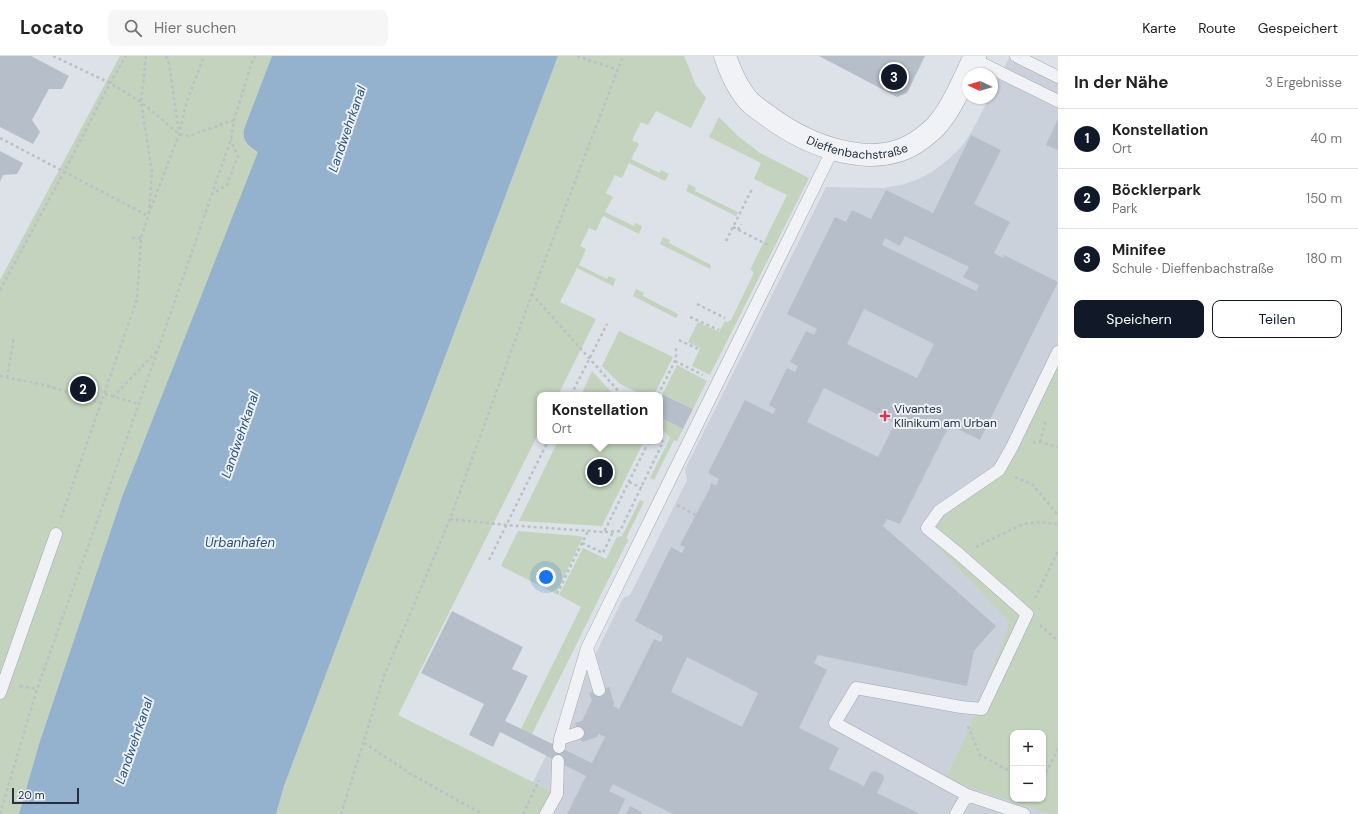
<!DOCTYPE html>
<html lang="de">
<head>
<meta charset="utf-8">
<style>
	body { margin:0; font-family:"DM Sans",sans-serif; background:#f6f6f6; color:#222 }
	.controls { position:absolute; right:12px; bottom:12px; display:grid; overflow:hidden; border-radius:8px; box-shadow:0 1px 3px #0004 }
	.controls button { width:36px; height:36px; display:grid; place-items:center; padding:0; border:0; border-bottom:1px solid #e0e0e0; background:#fff; color:#222; font:20px sans-serif }
	.compass { position:absolute; left:962px; top:12px; width:36px; height:36px; border-radius:50%; background:#fff; box-shadow:0 1px 3px #0004; rotate:274deg }
	.scale { position:absolute; left:12px; bottom:10px; width:67px; box-sizing:border-box; padding-left:4px; border:2px solid #253040; border-top:0; font-size:11px; line-height:14px; white-space:nowrap; color:#253040; -webkit-text-stroke:3px #ecf1f6; paint-order:stroke }
	.you { position:absolute; left:546px; top:521px; width:14px; height:14px; margin:-10px; border:3px solid #fff; border-radius:50%; background:#1a73e8; box-shadow:0 0 0 6px #1a73e833 }
	.badge { display:grid; place-items:center; width:26px; height:26px; border-radius:50%; background:#111827; color:#fff; font-size:13px; font-weight:700 }
	.pin { position:absolute; translate:-50% -50%; border:2px solid #fff; box-shadow:0 1px 4px #0006 }
	.popup { position:absolute; left:537px; top:336px; width:126px; height:52px; box-sizing:border-box; display:grid; place-content:center; border-radius:8px; background:#fff; filter:drop-shadow(0 1px 3px #0005); font-size:13px; white-space:nowrap; color:#767676 }
	.popup b { font-size:15px; color:#222 }
	.popup::after { content:''; position:absolute; left:50%; top:100%; margin-left:-8px; border:8px solid transparent; border-top-color:#fff }
	.list { margin:0; padding:0; list-style:none }
	h2 { display:flex; justify-content:space-between; align-items:center; height:52px; margin:0; padding:0 16px; font-size:17px }
	h2 small { font-size:13px; font-weight:400; color:#767676 }
	.list li { display:grid; grid-template-columns:26px 1fr auto; gap:12px; align-items:center; box-sizing:border-box; height:60px; padding:0 16px; border-top:1px solid #e0e0e0 }
	.list b { display:block; font-size:15px; white-space:nowrap }
	.list p { margin:0; font-size:13px; white-space:nowrap; color:#767676 }
	.list em { font-size:13px; font-style:normal; color:#767676 }
	.actions { display:flex; gap:8px; padding:12px 16px }
	.actions a { flex:1; padding:9px 0; border:1px solid #111827; border-radius:8px; text-align:center; font-size:14px; color:#111827 }
	.actions .main { background:#111827; color:#fff }
	.icon { flex:none; width:22px; height:22px; fill:none; stroke:currentColor; stroke-width:2; stroke-linecap:round; stroke-linejoin:round }
	.map { position:relative; flex:none; width:1058px; height:758px; overflow:hidden }
	header { display:flex; align-items:center; gap:24px; box-sizing:border-box; height:56px; padding:0 20px; background:#fff; border-bottom:1px solid #e0e0e0 }
	header strong { font-size:19px }
	nav { display:flex; gap:22px; margin-inline-start:auto; font-size:14px }
	.search { width:280px; height:36px; background:#f6f6f6; display:flex; align-items:center; gap:10px; box-sizing:border-box; padding:0 14px; border-radius:8px; color:#767676; font-size:15px }
	main { display:flex }
	aside { flex:1; background:#fff }
	.map>svg:first-child { display:block }
</style>
</head>
<body>
<header>
<strong>Locato</strong>
<div class="search"><svg class="icon" aria-label="search" viewBox="0 0 24 24"><circle cx="10" cy="10" r="6"/><path d="M15 15l6 6"/></svg>Hier suchen</div>
<nav><a>Karte</a><a>Route</a><a>Gespeichert</a></nav>
</header>
<main>
<div class="map">
<svg width="1058" height="758" viewBox="0 0 1058 758">
	<rect width="100%" height="100%" fill="#dde2e8"/>
	<path fill="#cbd1db" fill-rule="evenodd" d="M 1009,2 L 1058,26 L 1058,758 L 553,758 L 561,740 L 533,726 L 623,542 L 630,539 L 654,491 L 687,424 L 685,413 L 826,131 L 883,132 L 901,129 L 919,123 L 932,116 L 950,102 L 961,91 L 972,75 L 989,42 L 992,42 L 992,36 ZM 1013,677 L 1043,677 L 1043,743 L 1013,743 Z"/>
	<path fill="#c3d3bd" fill-rule="evenodd" d="M 120,0 L 272,0 L 244,73 C 242,86 247,91 259,96 L 122,441 L 39,688 L 19,758 L 0,758 L 0,224 Z
		M 558,0 L 684,0 L 696,29 L 706,42 L 691,72 L 656,55 L 648,69 L 641,66 L 632,84 L 639,88 L 631,103 L 660,117 L 661,114 L 669,118 L 665,125 L 629,107 L 622,122 L 615,119 L 606,137 L 613,141 L 605,156 L 634,170 L 635,167 L 642,170 L 639,178 L 603,160 L 596,175 L 589,172 L 580,190 L 586,193 L 579,209 L 607,223 L 609,220 L 616,223 L 613,230 L 577,212 L 560,246 L 596,263 L 558,339 L 540,339 L 540,374 L 398,659 L 551,735 L 540,758 L 276,758 L 284,730 Z
		M 719,61 L 738,80 L 760,97 L 809,122 L 710,319 L 692,310 L 700,292 L 688,286 L 698,266 L 719,276 L 725,265 L 727,266 L 731,264 L 753,219 L 753,215 L 750,214 L 787,139 L 754,123 L 761,107 L 709,81 Z
		M 689,128 L 696,132 L 695,135 L 738,156 L 736,160 L 686,135 Z
		M 663,181 L 670,184 L 669,187 L 711,209 L 710,213 L 660,188 Z
		M 636,233 L 644,237 L 643,240 L 678,258 L 676,262 L 633,240 Z
		M 619,275 L 673,301 L 654,339 L 643,339 L 620,328 L 602,310 Z
		M 677,309 L 707,325 L 693,353 L 665,339 L 660,347 L 660,343 Z
		M 1058,311 L 1058,758 L 1049,758 L 946,723 L 975,660 L 1010,566 L 930,483 L 944,455 L 998,419 L 1015,400 ZM 1013,677 L 1043,677 L 1043,743 L 1013,743 Z
		M 592,315 L 614,339 L 581,339 Z
		M 660,361 L 683,373 L 677,385 L 674,384 L 654,424 L 650,422 L 670,382 L 660,370 Z
		M 558,385 L 644,385 L 602,470 L 519,465 Z
		M 640,444 L 644,446 L 626,482 L 628,484 L 532,678 L 521,673 L 581,551 L 559,539 L 583,492 L 606,503 L 617,481 L 622,480 Z
		M 518,475 L 579,480 L 583,481 L 556,538 L 501,510 Z"/>
	<path fill="#94b1cd" d="M 272,0 L 558,0 L 284,730 L 276,758 L 19,758 L 39,688 L 122,441 L 258,96 C 248,90 242,86 244,73 Z"/>
	<path fill="#b6bec9" fill-rule="evenodd" d="M 0,0 L 31,0 L 69,20 L 62,33 L 49,33 L 32,64 L 40,76 L 33,88 L 0,71 Z
		M 819,0 L 925,0 L 907,37 L 897,41 Z
		M 1058,63 L 1058,94 L 1046,89 Z
		M 971,79 L 1001,94 L 974,148 L 1010,166 L 994,197 L 1003,202 L 1004,199 L 1058,226 L 980,384 L 948,368 L 947,369 L 949,370 L 900,468 L 887,463 L 883,470 L 996,570 L 974,595 L 967,630 L 818,599 L 814,607 L 827,614 L 799,672 L 839,692 L 829,713 L 864,730 L 871,716 L 875,715 L 883,719 L 884,723 L 877,737 L 920,758 L 673,758 L 613,728 L 609,735 L 625,743 L 618,758 L 567,758 L 586,720 L 500,676 L 493,691 L 469,679 L 484,648 L 421,617 L 452,555 L 523,591 L 512,613 L 528,620 L 505,665 L 592,707 L 605,681 L 599,678 L 597,681 L 582,686 L 575,667 L 582,665 L 592,644 L 589,637 L 609,631 L 614,647 L 613,650 L 619,653 L 654,583 L 661,586 L 663,580 L 635,565 L 671,491 L 682,497 L 685,491 L 680,489 L 711,430 L 710,430 L 711,427 L 716,430 L 719,423 L 708,417 L 745,344 L 773,358 L 776,353 L 769,349 L 787,312 L 795,316 L 798,310 L 790,306 L 806,275 L 814,279 L 817,273 L 787,258 L 835,161 L 846,166 L 852,154 L 871,163 L 886,134 L 933,157 ZM 905,180 L 969,211 L 963,221 L 979,229 L 976,235 L 882,189 L 885,182 L 900,190 ZM 864,253 L 934,288 L 917,322 L 847,288 ZM 824,332 L 895,367 L 878,401 L 807,366 ZM 687,601 L 758,637 L 742,671 L 671,636 Z
		M 0,95 L 23,107 L 17,118 L 3,119 L 0,126 Z
		M 664,339 L 693,353 L 683,373 L 660,361 L 660,347 Z
		M 630,750 L 642,756 L 641,758 L 626,758 Z"/>
	<g fill="none" stroke-linecap="round" stroke-linejoin="round">
		<g stroke="#a2a9b2" stroke-width="13">
			<path id="service" d="M 1016,0 L 1058,21
				M 973,3 L 1058,45
				M 587,592 L 599,634
				M 0,637 L 56,478
				M 560,683 L 578,677
				M 559,691 L 560,683 L 587,592 L 833,93
				M 967,739 L 1024,758
				M 546,758 L 557,738 L 558,705
				M 956,758 L 967,739 L 835,667 L 856,632 L 961,651 L 982,653 L 1027,558 L 959,498 L 927,472 L 939,455 L 999,414 L 1012,391 L 1058,296"/>
		</g>
		<g stroke="#a2a9b2" stroke-width="23">
			<g id="minor">
				<path id="s1" d="M 725,0 C 730,15 737,31 747,43 C 753,50 761,55 768,60 C 808,90 876,117 921,83 C 926,79 933,74 937,69 C 953,51 964,22 975,0"/>
			</g>
		</g>
		<path stroke="#bbc0c7" stroke-width="2.5" stroke-dasharray="3 3" stroke-linecap="butt" d="M 53,0 L 110,27 L 141,46 L 179,78 L 189,80 L 234,64
			M 146,0 L 141,46 L 152,115 L 149,156
			M 166,0 L 169,8 L 179,76
			M 577,0 L 618,14
			M 0,82 L 148,160
			M 211,139 L 227,129 L 236,105 L 238,101 L 231,84
			M 733,171 L 768,189
			M 738,174 L 741,168
			M 132,182 L 141,182
			M 726,185 L 752,133
			M 0,234 L 64,116 L 110,27 L 126,0
			M 532,238 L 622,339
			M 697,248 L 725,262
			M 690,261 L 719,274
			M 679,284 L 698,293
			M 675,305 L 703,319
			M 0,320 L 45,329 L 102,347
			M 7,322 L 14,282
			M 105,338 L 139,348
			M 571,339 L 607,268
			M 658,339 L 676,303 L 676,291
			M 113,341 L 156,296
			M 1040,386 L 1046,364
			M 1033,387 L 1040,386 L 1058,391
			M 1015,421 L 1033,429 L 1058,459
			M 629,426 L 642,432
			M 677,449 L 696,459
			M 61,462 L 137,243 L 141,182 L 148,160 L 179,78 L 187,45 L 204,0
			M 450,463 L 506,469 L 604,476 L 649,385
			M 605,476 L 620,475 L 663,386 L 660,382
			M 582,487 L 603,497 L 613,476
			M 976,491 L 1023,468 L 1037,466 L 1058,468
			M 489,504 L 548,385
			M 557,538 L 588,475
			M 1035,542 L 1058,495
			M 1040,569 L 1058,585
			M 20,630 L 37,633
			M 968,670 L 980,699 L 1013,717
			M 364,687 L 411,718 L 482,758
			M 1043,722 L 1058,693
			M 0,758 L 37,633 L 139,348 L 231,83 L 234,64 L 252,6 L 255,0
			M 341,758 L 384,620 L 450,463 L 532,238 L 623,0
			M 523,758 L 539,724"/>
		<use href="#service" stroke="#f0f2f6" stroke-width="12"/>
		<use href="#minor" stroke="#f0f2f6" stroke-width="22"/>
	</g>
	<path fill="#dc3453" stroke="#ecf1f6" stroke-width="1.5" d="M883 354h4v4h4v4h-4v4h-4v-4h-4v-4h4z"/>
	<g text-anchor="middle" dominant-baseline="central" stroke-width="4" stroke-linejoin="round" paint-order="stroke">
		<g font-size="12" fill="#253040" stroke="#ecf1f6">
			<text stroke="none"><textPath href="#s1" startOffset="173">Dieffenbachstraße</textPath></text>
		</g>
		<g font-size="12" fill="#253040" stroke="#ecf1f6" text-anchor="start">
			<text x="894" y="353">Vivantes<tspan x="894" dy="14">Klinikum am Urban</tspan></text>
		</g>
		<g font-size="13" font-style="italic" fill="#2b5078" stroke="#ecf1f6">
			<text transform="translate(347 73) rotate(-71)">Landwehrkanal</text>
			<text transform="translate(240 379) rotate(-71)">Landwehrkanal</text>
			<text x="240" y="486">Urbanhafen</text>
			<text transform="translate(134 685) rotate(-71)">Landwehrkanal</text>
		</g>
	</g>
</svg>
<div class="controls">
<button>+</button>
<button>−</button>
</div>
<svg class="compass" viewBox="-18 -18 36 36"><path d="M0-13l5 13h-10z" fill="#e53935"/><path d="M0 13l5-13h-10z" fill="#767676"/></svg>
<div class="scale">20 m</div>
<div class="you"></div>
<div class="pin badge" style="left:600px;top:416px">1</div>
<div class="popup"><b>Konstellation</b>Ort</div>
<div class="pin badge" style="left:83px;top:333px">2</div>
<div class="pin badge" style="left:894px;top:21px">3</div>
</div>
<aside>
<h2>In der Nähe<small>3 Ergebnisse</small></h2>
<ul class="list">
<li><span class="badge">1</span><div><b>Konstellation</b><p>Ort</p></div><em>40 m</em></li>
<li><span class="badge">2</span><div><b>Böcklerpark</b><p>Park</p></div><em>150 m</em></li>
<li><span class="badge">3</span><div><b>Minifee</b><p>Schule · Dieffenbachstraße</p></div><em>180 m</em></li>
</ul>
<div class="actions"><a class="main">Speichern</a><a>Teilen</a></div>
</aside>
</main>
</body>
</html>
